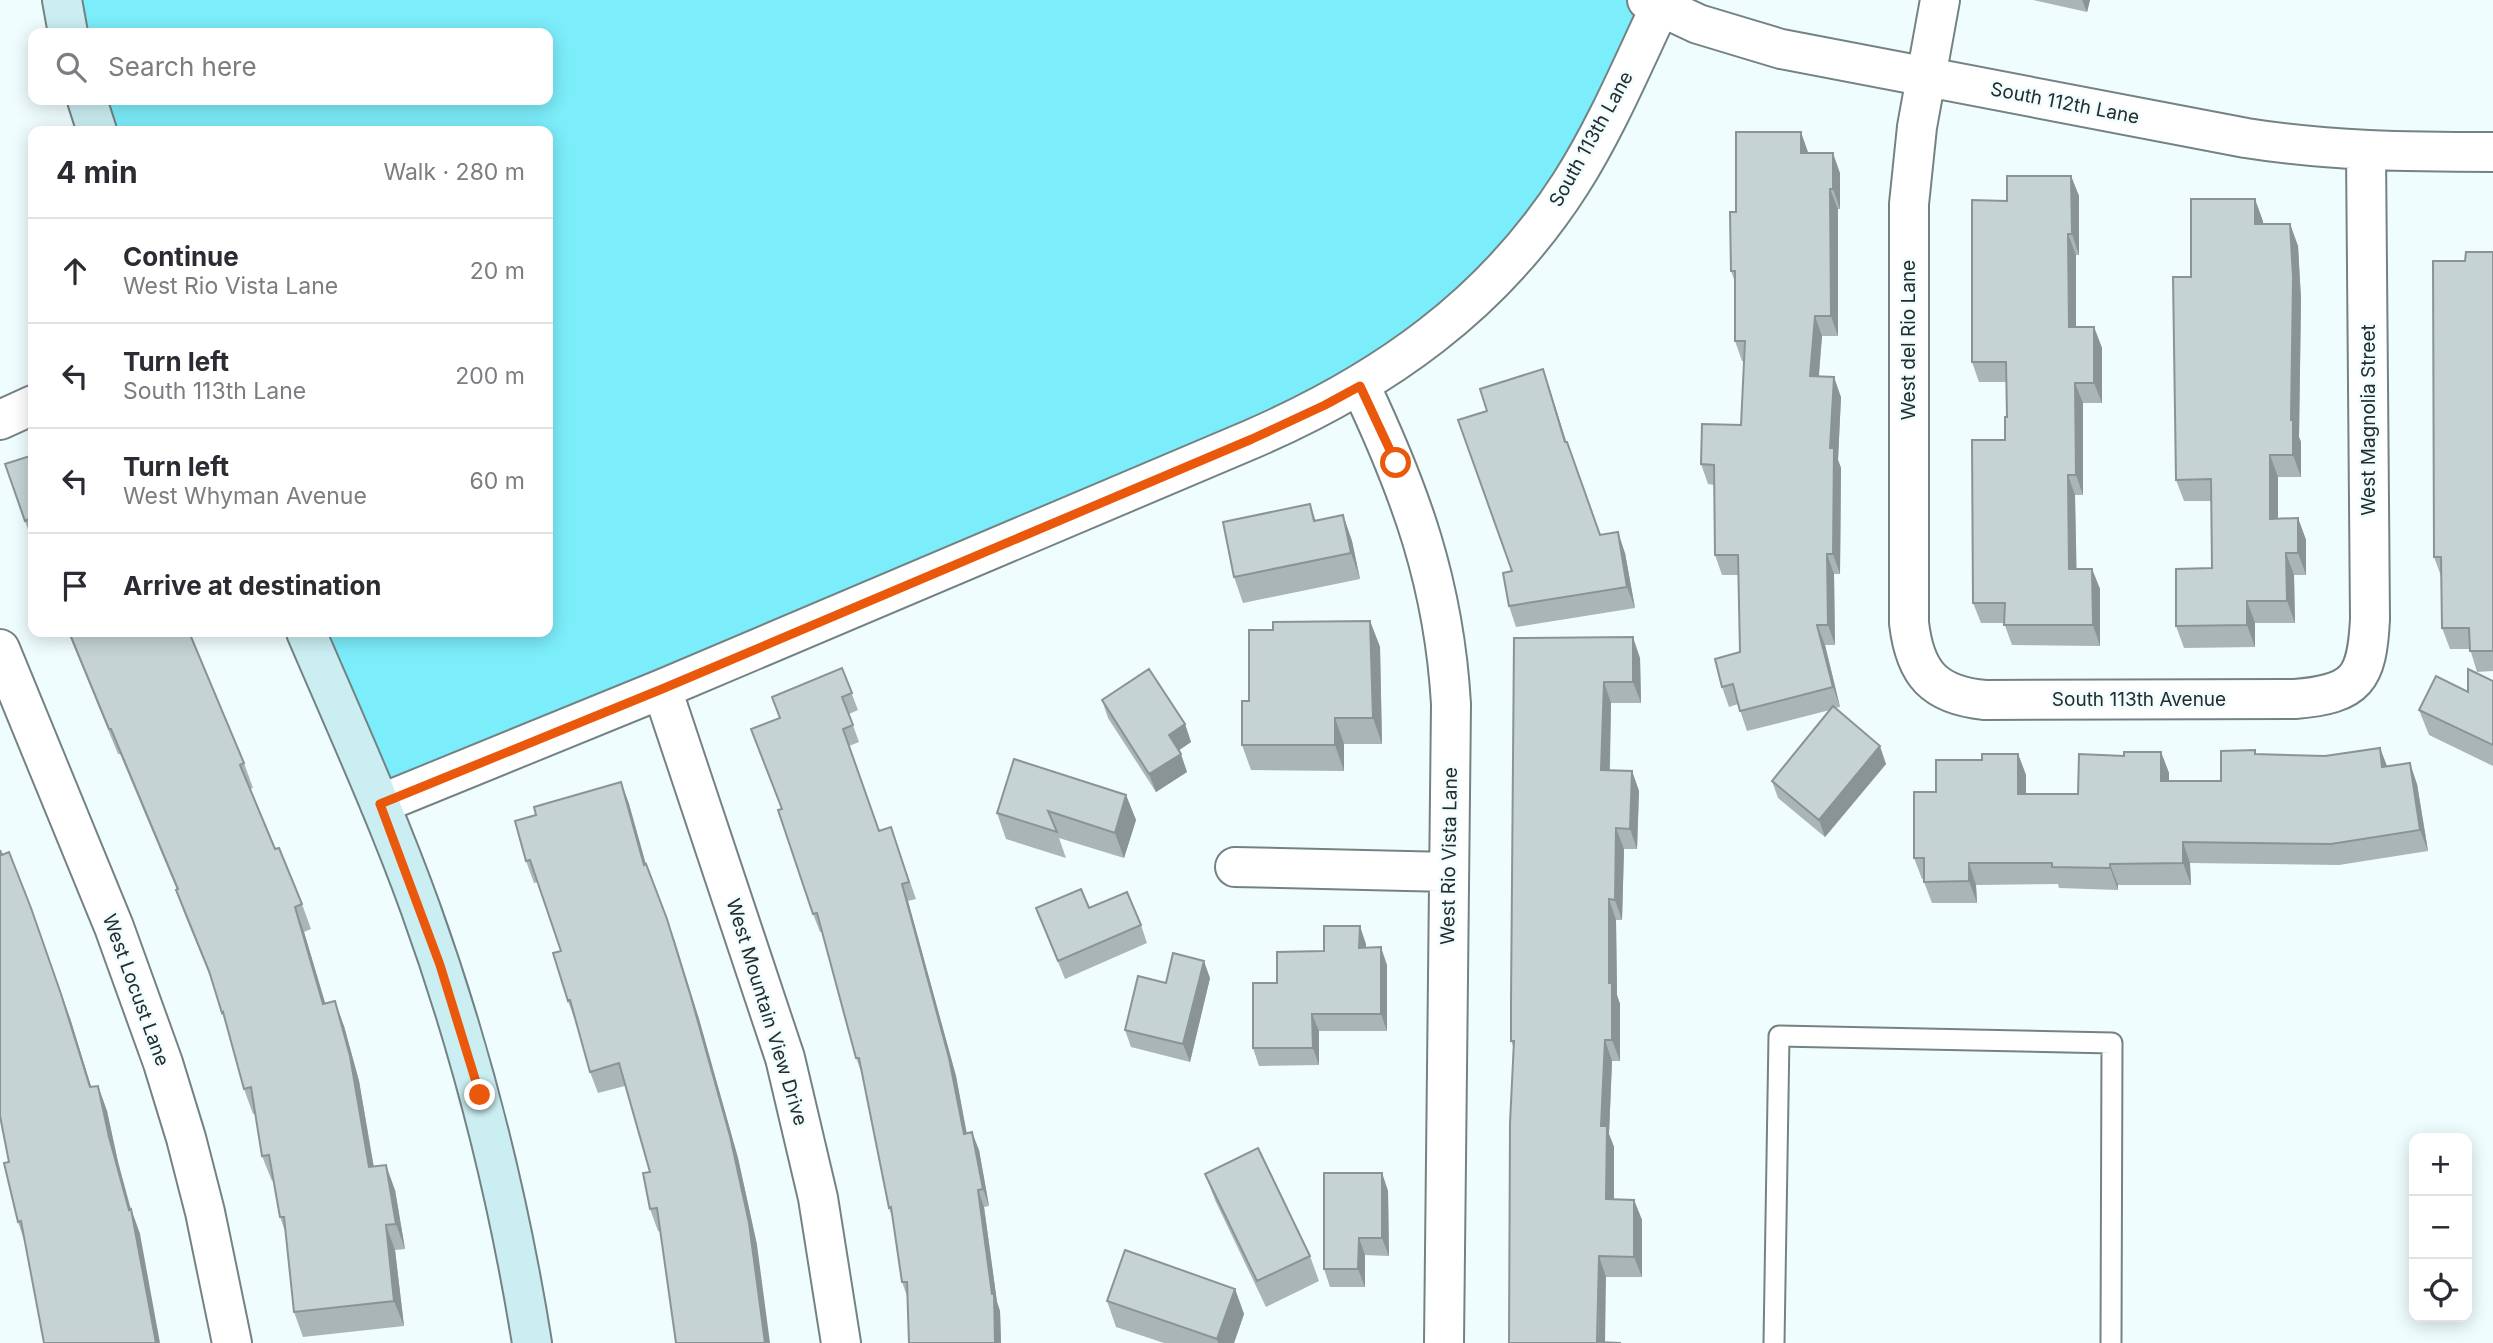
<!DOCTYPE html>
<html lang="en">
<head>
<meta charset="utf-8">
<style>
	body { margin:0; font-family:Inter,sans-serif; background:#f2f2f3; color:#2b2b33 }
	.controls { position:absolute; right:21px; bottom:21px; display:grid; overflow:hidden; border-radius:14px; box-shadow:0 4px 18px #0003 }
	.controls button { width:63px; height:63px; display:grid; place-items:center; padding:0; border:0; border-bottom:2px solid #e1e1e2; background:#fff; color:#2b2b33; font:35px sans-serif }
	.stop { position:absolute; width:21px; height:21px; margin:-16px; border:5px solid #ea580c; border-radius:50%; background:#fff }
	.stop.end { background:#ea580c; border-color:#fff; box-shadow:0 2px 7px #0008 }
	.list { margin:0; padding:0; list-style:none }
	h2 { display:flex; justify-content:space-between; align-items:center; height:91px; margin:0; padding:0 28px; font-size:30px }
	h2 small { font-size:23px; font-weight:400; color:#7c7c81 }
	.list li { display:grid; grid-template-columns:46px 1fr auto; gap:21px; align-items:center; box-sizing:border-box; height:105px; padding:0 28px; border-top:2px solid #e1e1e2 }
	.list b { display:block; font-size:26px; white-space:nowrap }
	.list p { margin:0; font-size:23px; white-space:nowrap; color:#7c7c81 }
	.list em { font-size:23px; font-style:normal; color:#7c7c81 }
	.icon { flex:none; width:38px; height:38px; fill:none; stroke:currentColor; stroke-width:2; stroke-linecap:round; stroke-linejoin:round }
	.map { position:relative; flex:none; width:2493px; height:1343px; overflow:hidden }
	.search { position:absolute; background:#fff; box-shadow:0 4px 18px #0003; left:28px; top:28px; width:525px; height:77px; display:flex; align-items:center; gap:18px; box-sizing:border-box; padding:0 24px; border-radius:14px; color:#7c7c81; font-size:26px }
	.panel { position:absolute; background:#fff; box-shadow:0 4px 18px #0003; left:28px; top:126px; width:525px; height:511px; border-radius:14px }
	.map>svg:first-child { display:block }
</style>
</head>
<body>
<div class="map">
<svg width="2493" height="1343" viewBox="0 0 2493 1343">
	<rect width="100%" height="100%" fill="#effdff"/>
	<path fill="#7cedfa" d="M 62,0 L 1647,0 L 1594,141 L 1422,344 L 380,804 L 306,632 L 548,632 L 548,131 L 97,131 L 87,100 L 548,100 L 548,33 L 68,33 Z"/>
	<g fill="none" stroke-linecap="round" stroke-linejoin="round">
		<g stroke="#758283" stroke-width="23">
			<path id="lane" d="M 1774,1343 L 1779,1036 L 2112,1043 L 2111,1343"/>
		</g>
		<g stroke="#758283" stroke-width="42">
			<path id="street" d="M 1647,0 L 1698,24 L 1781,49 L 2246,138 C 2328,151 2409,152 2493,152
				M 1940,0 L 1917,127 L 1909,204 L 1909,623 C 1915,674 1934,695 1985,700 L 2295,699 C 2357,694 2367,679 2370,619 L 2366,151
				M 1360,385 C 1411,493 1444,584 1451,704 L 1444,1343
				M 0,420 L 33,405
				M 0,649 L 114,927 L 163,1063 L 186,1138 L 205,1212 L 232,1343
				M 662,689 L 785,1058 L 818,1198 L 841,1343
				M 380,804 L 662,689 L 1252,439 C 1383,382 1493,305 1571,183 C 1606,128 1632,66 1660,7
				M 1235,867 L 1449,872"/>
		</g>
		<g stroke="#758283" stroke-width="42">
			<path id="secondary" d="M 62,0 L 68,33
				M 87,100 L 97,131
				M 306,632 C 345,723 386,813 420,907 C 471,1048 508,1194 532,1343"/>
		</g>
		<use href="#lane" stroke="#fff" stroke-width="19"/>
		<use href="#street" stroke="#fff" stroke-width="38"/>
		<use href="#secondary" stroke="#caeef2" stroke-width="38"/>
	</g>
	<path fill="#a9b5b7" d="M 2033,0 L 2090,0 L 2087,12 Z
		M 1808,153 L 1840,173 L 1840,209 L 1838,209 L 1838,336 L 1822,336 L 1819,376 L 1841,397 L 1838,460 L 1841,468 L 1840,574 L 1834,574 L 1835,645 L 1825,645 L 1840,707 L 1835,708 L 1886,764 L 1825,837 L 1778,798 L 1772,781 L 1830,710 L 1747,731 L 1738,704 L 1729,707 L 1722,687 L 1740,652 L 1739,575 L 1722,575 L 1715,555 L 1714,485 L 1708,484 L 1701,464 L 1741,425 L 1744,361 L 1742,361 L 1735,341 L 1735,282 L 1731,271 L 1736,212 Z
		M 2071,176 L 2079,196 L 2079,255 L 2076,255 L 2076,327 L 2094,327 L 2102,348 L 2102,403 L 2083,403 L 2083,495 L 2075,495 L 2076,569 L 2092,569 L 2100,589 L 2100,646 L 2012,645 L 2004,623 L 1981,623 L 1973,603 L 2005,440 L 2007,417 L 2007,382 L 1979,382 L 1972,362 L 2007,201 Z
		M 2263,221 L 2263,224 L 2290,224 L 2298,246 L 2301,299 L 2299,437 L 2301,442 L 2301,477 L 2278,477 L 2278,519 L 2298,518 L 2306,540 L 2306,575 L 2294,575 L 2295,623 L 2255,623 L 2255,647 L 2184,648 L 2176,626 L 2212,568 L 2211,501 L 2184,501 L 2176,480 L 2191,277 Z
		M 2493,252 L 2493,671 L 2477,672 L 2470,649 L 2450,649 L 2442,628 L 2441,576 L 2434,557 L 2465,261 Z
		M 1550,390 L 1566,442 L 1601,535 L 1625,553 L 1635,608 L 1516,627 L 1509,606 L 1512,571 L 1487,411 Z
		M 33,455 L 33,544 L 25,521 Z
		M 1310,504 L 1316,521 L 1343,515 L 1352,541 L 1360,579 L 1243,603 L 1234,577 Z
		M 1370,621 L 1380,647 L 1382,744 L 1344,744 L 1344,771 L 1251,770 L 1242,745 L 1249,701 L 1273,630 Z
		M 68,632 L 189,632 L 244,763 L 253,788 L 250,789 L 275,849 L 302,904 L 311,929 L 304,932 L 325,1004 L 344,1026 L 359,1081 L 374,1167 L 395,1190 L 405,1249 L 395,1250 L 404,1326 L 303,1337 L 294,1312 L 286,1234 L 280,1217 L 274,1180 L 272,1181 L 262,1156 L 255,1114 L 253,1114 L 244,1089 L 229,1033 L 212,981 L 185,915 L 176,890 L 177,890 L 120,754 L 118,754 Z
		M 1514,638 L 1640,658 L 1641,703 L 1611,703 L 1610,770 L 1632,771 L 1639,791 L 1637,849 L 1624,849 L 1622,920 L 1616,920 L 1617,995 L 1620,1004 L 1620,1061 L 1612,1061 L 1609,1134 L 1614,1147 L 1614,1199 L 1634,1200 L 1642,1220 L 1642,1277 L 1606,1277 L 1509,1343 L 1513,1046 L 1511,1041 Z
		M 842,668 L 858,710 L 849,714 L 859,742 L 849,746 L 879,831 L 891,827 L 916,899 L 908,901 L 956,1076 L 967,1134 L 979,1150 L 989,1206 L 984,1207 L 997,1302 L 1000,1311 L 1001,1343 L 909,1343 L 907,1296 L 902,1282 L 893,1219 L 889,1208 L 862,1074 L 856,1058 L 822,931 L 820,932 L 813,914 L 781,809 L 779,718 Z
		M 2493,681 L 2493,766 L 2429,735 L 2419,710 L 2468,692 Z
		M 1102,700 L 1185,724 L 1191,742 L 1179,750 L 1187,772 L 1156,792 L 1108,718 Z
		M 2380,748 L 2387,766 L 2417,784 L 2428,851 L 2339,865 L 2190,863 L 2191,885 L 2118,885 L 2118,890 L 2059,888 L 2058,884 L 1976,885 L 1977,903 L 1932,903 L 1924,882 L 1924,879 L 1922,879 L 1914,858 L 1936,792 L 1982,760 L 2018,754 L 2026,775 L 2026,794 L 2078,794 L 2124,756 L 2161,752 L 2169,773 L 2169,781 L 2221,781 L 2256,754 L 2325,756 Z
		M 621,782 L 629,804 L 646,864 L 675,941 L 699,1019 L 738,1158 L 757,1245 L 658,1231 L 650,1209 L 650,1172 L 625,1086 L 598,1093 L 590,1072 L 576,1023 L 568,1001 L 561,951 L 538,882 L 534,883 L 526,861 L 536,815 Z
		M 1126,795 L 1136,820 L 1124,858 L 1059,838 L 1066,858 L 1006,839 L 997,813 Z
		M 1036,908 L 1141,925 L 1147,943 L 1065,979 Z
		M 1366,944 L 1366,948 L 1387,965 L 1387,1031 L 1319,1031 L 1319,1065 L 1259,1066 L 1253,1048 L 1277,983 L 1324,951 Z
		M 1210,978 L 1190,1062 L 1131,1047 L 1125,1030 L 1166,983 Z
		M 70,1018 L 91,1087 L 98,1086 L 107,1111 L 118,1162 L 131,1209 L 140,1234 L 25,1243 L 18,1222 L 9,1162 Z
		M 1382,1173 L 1388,1191 L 1389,1256 L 1365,1255 L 1365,1287 L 1330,1287 L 1324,1269 Z
		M 1205,1174 L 1310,1256 L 1319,1281 L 1266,1307 L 1215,1200 Z
		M 1235,1289 L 1244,1314 L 1234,1343 L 1164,1343 L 1116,1327 L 1107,1301 Z"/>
	<path fill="#8a9495" d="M 2082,0 L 2090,0 L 2087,12 Z
		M 1801,132 L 1808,152 L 1808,173 L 1801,153 Z
		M 1833,153 L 1840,173 L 1840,209 L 1833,189 Z
		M 2071,176 L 2079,196 L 2079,255 L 2072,234 Z
		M 1830,189 L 1838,209 L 1838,336 L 1831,316 Z
		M 2255,199 L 2263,221 L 2263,246 L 2255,224 Z
		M 2290,224 L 2298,246 L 2301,299 L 2299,437 L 2301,442 L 2301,477 L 2293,455 L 2291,420 Z
		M 2068,234 L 2076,255 L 2076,348 L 2069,327 Z
		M 1815,316 L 1822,336 L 1817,396 L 1810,376 Z
		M 2094,327 L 2102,348 L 2102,403 L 2094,383 Z
		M 1543,369 L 1550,390 L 1573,463 L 1565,442 Z
		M 1834,377 L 1841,397 L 1838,460 L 1841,468 L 1840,574 L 1833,554 L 1830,448 Z
		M 2075,383 L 2083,403 L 2083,495 L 2076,475 Z
		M 2270,455 L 2278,477 L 2278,541 L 2270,519 Z
		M 2068,475 L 2075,495 L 2077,589 L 2069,569 Z
		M 1343,515 L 1352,541 L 1360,579 L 1351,553 Z
		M 2298,518 L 2306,540 L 2306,575 L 2298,553 Z
		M 1618,532 L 1625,553 L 1635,608 L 1627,587 Z
		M 2286,553 L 2294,575 L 2295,623 L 2287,601 Z
		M 1827,554 L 1834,574 L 1835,645 L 1828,625 Z
		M 2092,569 L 2100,589 L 2100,646 L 2093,625 Z
		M 2247,601 L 2255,623 L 2255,647 L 2247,625 Z
		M 1370,621 L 1380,647 L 1382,744 L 1373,718 Z
		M 1817,625 L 1825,645 L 1840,707 L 1833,687 Z
		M 1633,637 L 1640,658 L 1641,703 L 1633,682 Z
		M 1604,682 L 1611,703 L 1609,790 L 1601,770 Z
		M 1335,718 L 1344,744 L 1344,771 L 1335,745 Z
		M 1185,724 L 1191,742 L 1175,753 L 1169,735 Z
		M 1880,746 L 1886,764 L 1825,837 L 1819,820 Z
		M 2380,748 L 2388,769 L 2382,767 Z
		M 2161,752 L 2169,773 L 2169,803 L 2161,781 Z
		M 1181,754 L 1187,772 L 1156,792 L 1149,774 Z
		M 2018,754 L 2026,775 L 2026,816 L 2018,794 Z
		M 2410,763 L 2417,784 L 2428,851 L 2420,830 Z
		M 1632,771 L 1639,791 L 1637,849 L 1630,829 Z
		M 621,782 L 629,804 L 652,887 L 644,865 Z
		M 1126,795 L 1136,820 L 1124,858 L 1115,833 Z
		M 1616,828 L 1624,849 L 1622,920 L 1615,900 Z
		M 2183,842 L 2190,863 L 2191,885 L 2183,863 Z
		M 1969,863 L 1976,885 L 1977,903 L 1969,881 Z
		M 2110,864 L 2118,885 L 2118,890 L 2110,868 Z
		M 902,884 L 908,901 L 956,1076 L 970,1152 L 964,1134 Z
		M 1609,899 L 1616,920 L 1617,995 L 1620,1004 L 1620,1061 L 1612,1040 L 1609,983 Z
		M 295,907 L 304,932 L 333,1029 L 323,1004 Z
		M 667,919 L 699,1019 L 738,1158 L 757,1245 L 770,1343 L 765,1343 Z
		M 1360,926 L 1366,944 L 1366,965 L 1359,948 Z
		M 40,933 L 70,1018 L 99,1112 L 90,1087 Z
		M 1381,947 L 1387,965 L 1387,1031 L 1381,1014 Z
		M 1204,961 L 1210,978 L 1190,1062 L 1183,1044 Z
		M 335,1001 L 344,1026 L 359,1081 L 378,1193 L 369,1167 Z
		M 1312,1014 L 1319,1031 L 1319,1065 L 1313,1048 Z
		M 1605,1040 L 1612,1061 L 1609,1134 L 1614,1147 L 1614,1220 L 1606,1199 L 1601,1126 Z
		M 98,1086 L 107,1111 L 118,1162 L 132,1215 L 131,1209 L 140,1234 L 160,1343 L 156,1343 L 129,1210 L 109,1137 Z
		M 972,1132 L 979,1150 L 989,1206 L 983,1189 Z
		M 386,1165 L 395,1190 L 405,1249 L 396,1224 Z
		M 1382,1173 L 1388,1191 L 1389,1256 L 1382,1238 Z
		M 978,1190 L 984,1207 L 997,1302 L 1000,1311 L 1001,1343 L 995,1343 L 992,1294 Z
		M 1634,1200 L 1642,1220 L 1642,1277 L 1634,1257 Z
		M 386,1225 L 395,1250 L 404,1326 L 394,1301 Z
		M 1359,1238 L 1365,1255 L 1365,1287 L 1358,1269 Z
		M 1599,1256 L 1606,1277 L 1605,1343 L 1598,1343 Z
		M 1235,1289 L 1244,1314 L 1234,1343 L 1218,1343 L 1217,1339 Z"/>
	<path fill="#c5d3d5" stroke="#8a9495" stroke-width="2" d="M 1736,132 L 1801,132 L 1801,153 L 1833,153 L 1833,189 L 1830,189 L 1831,316 L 1815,316 L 1810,376 L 1834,377 L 1830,448 L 1834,448 L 1833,554 L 1827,554 L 1828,625 L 1817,625 L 1833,687 L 1740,711 L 1733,684 L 1722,687 L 1715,659 L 1740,652 L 1738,555 L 1715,555 L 1714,465 L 1701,464 L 1702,424 L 1741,425 L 1745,341 L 1735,341 L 1735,271 L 1731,271 L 1730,212 L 1736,212 Z
		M 2007,176 L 2071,176 L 2072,234 L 2068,234 L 2069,327 L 2094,327 L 2094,383 L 2075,383 L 2076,475 L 2068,475 L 2069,569 L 2092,569 L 2093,625 L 2004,625 L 2005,603 L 1973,603 L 1972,440 L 2005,440 L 2005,417 L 2007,417 L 2006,362 L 1972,362 L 1972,200 L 2007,201 Z
		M 2191,199 L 2255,199 L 2255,224 L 2290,224 L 2293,277 L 2291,420 L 2293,420 L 2293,455 L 2270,455 L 2270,519 L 2298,518 L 2298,553 L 2286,553 L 2287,601 L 2247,601 L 2247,625 L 2176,626 L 2176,569 L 2212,568 L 2211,479 L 2176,480 L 2173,277 L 2191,277 Z
		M 2466,252 L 2493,252 L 2493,651 L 2470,651 L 2469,628 L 2442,628 L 2441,557 L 2434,557 L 2433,261 L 2465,261 Z
		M 1543,369 L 1565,442 L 1567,442 L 1600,535 L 1618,532 L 1627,587 L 1509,606 L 1503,573 L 1512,571 L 1458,420 L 1487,411 L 1480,389 Z
		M 33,455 L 33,529 L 29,519 L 25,521 L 5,464 Z
		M 1310,504 L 1314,521 L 1343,515 L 1351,553 L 1234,577 L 1223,522 Z
		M 1370,621 L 1373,718 L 1335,718 L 1335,745 L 1242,745 L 1242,701 L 1249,701 L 1249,630 L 1273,630 L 1273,622 Z
		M 69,632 L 189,632 L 244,763 L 240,765 L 275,849 L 279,848 L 302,904 L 295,907 L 323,1004 L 335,1001 L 350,1056 L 369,1167 L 386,1165 L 396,1224 L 386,1225 L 394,1301 L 294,1312 L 284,1217 L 280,1217 L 269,1155 L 262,1156 L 251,1087 L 244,1089 L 223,1012 L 222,1013 L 209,971 L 176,890 L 178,889 L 111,729 L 109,729 Z
		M 1633,637 L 1633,682 L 1604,682 L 1601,770 L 1632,771 L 1630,829 L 1616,828 L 1615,900 L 1609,899 L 1609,983 L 1612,983 L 1612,1040 L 1605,1040 L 1601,1126 L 1607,1126 L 1606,1199 L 1634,1200 L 1634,1257 L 1599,1256 L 1597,1342 L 1621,1343 L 1509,1343 L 1510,1123 L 1514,1041 L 1511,1041 L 1511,1002 L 1514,638 Z
		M 842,668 L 852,693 L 842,697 L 853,725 L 843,729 L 879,831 L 891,827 L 909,882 L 902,884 L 949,1058 L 964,1134 L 972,1132 L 983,1189 L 978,1190 L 992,1294 L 994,1294 L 995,1343 L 909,1343 L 907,1282 L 902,1282 L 891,1207 L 889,1208 L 859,1058 L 856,1058 L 817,913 L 813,914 L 778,810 L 782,809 L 751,729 L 780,718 L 772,697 Z
		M 1149,669 L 1185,724 L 1169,735 L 1181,754 L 1149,774 L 1102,700 Z
		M 2468,669 L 2493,681 L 2493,745 L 2419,710 L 2436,676 L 2468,692 Z
		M 1833,706 L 1880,746 L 1819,820 L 1772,781 Z
		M 2380,748 L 2382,767 L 2410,763 L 2420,830 L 2331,844 L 2183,842 L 2183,863 L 2110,864 L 2110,868 L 2052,867 L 2052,863 L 1969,863 L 1969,881 L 1924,882 L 1924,858 L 1914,858 L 1914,792 L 1936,792 L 1936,760 L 1982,760 L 1982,754 L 2018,754 L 2018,794 L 2078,794 L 2079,754 L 2124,756 L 2124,752 L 2161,752 L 2161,781 L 2221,781 L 2221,751 L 2255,750 L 2255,754 L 2325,756 Z
		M 1014,759 L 1126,795 L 1115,833 L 1048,811 L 1057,832 L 997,813 Z
		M 621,782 L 644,865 L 646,864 L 667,919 L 691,997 L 730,1136 L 749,1223 L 765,1343 L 676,1343 L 657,1208 L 650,1209 L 643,1173 L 650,1172 L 619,1063 L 590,1072 L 570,1000 L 568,1001 L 553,953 L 561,951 L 530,860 L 526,861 L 515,821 L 536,815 L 534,807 Z
		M 0,850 L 2,855 L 9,852 L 31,908 L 61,994 L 90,1087 L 98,1086 L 109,1137 L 129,1210 L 131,1209 L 156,1343 L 44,1343 L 21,1221 L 18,1222 L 4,1163 L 9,1162 L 0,1116 Z
		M 1081,889 L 1089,908 L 1127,892 L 1141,925 L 1058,961 L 1036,908 Z
		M 1324,926 L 1360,926 L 1359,948 L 1381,947 L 1381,1014 L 1312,1014 L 1313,1048 L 1253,1048 L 1253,983 L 1277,983 L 1277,952 L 1324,951 Z
		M 1173,953 L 1204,961 L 1183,1044 L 1125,1030 L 1138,976 L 1166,983 Z
		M 1258,1148 L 1310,1256 L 1257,1281 L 1205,1174 Z
		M 1324,1173 L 1382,1173 L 1382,1238 L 1359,1238 L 1358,1269 L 1324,1269 Z
		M 1125,1250 L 1235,1289 L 1217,1339 L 1107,1301 Z"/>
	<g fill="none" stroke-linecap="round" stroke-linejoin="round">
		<path stroke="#ea580c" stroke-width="9" d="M 480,1095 L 440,965 L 380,804 L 662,689 L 1252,439 L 1325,405 L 1360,386 L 1396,463"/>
	</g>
	<g text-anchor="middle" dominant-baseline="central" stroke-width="5" stroke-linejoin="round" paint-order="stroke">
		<g font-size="19" fill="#262b2c" stroke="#effdff">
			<text transform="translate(2065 103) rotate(11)">South 112th Lane</text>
			<text transform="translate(1591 139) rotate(-61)">South 113th Lane</text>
			<text transform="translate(1908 340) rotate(-90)">West del Rio Lane</text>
			<text transform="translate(2368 420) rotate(-90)">West Magnolia Street</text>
			<text x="2139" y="699">South 113th Avenue</text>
			<text transform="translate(1449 856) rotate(-89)">West Rio Vista Lane</text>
			<text transform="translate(136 990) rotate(70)">West Locust Lane</text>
			<text transform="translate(767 1012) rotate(73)">West Mountain View Drive</text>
		</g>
	</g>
</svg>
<div class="controls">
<button>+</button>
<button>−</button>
<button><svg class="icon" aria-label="locate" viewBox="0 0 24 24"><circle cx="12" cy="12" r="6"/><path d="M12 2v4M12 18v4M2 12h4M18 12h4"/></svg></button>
</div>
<div class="stop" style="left:1396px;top:463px"></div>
<div class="stop end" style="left:480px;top:1095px"></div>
<div class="search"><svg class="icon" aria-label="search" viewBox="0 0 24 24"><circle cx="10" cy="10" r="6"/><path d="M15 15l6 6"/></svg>Search here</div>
<section class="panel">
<h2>4 min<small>Walk · 280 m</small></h2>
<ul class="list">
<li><svg class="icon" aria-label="ahead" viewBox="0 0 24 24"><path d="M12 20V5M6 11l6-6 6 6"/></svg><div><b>Continue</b><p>West Rio Vista Lane</p></div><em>20 m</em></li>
<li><svg class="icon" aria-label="left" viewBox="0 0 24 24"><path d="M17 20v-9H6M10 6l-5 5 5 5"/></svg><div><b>Turn left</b><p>South 113th Lane</p></div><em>200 m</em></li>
<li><svg class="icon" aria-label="left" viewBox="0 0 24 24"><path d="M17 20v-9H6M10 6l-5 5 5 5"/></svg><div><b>Turn left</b><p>West Whyman Avenue</p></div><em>60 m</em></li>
<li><svg class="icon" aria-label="arrive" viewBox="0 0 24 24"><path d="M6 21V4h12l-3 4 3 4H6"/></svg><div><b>Arrive at destination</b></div></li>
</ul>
</section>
</div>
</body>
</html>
